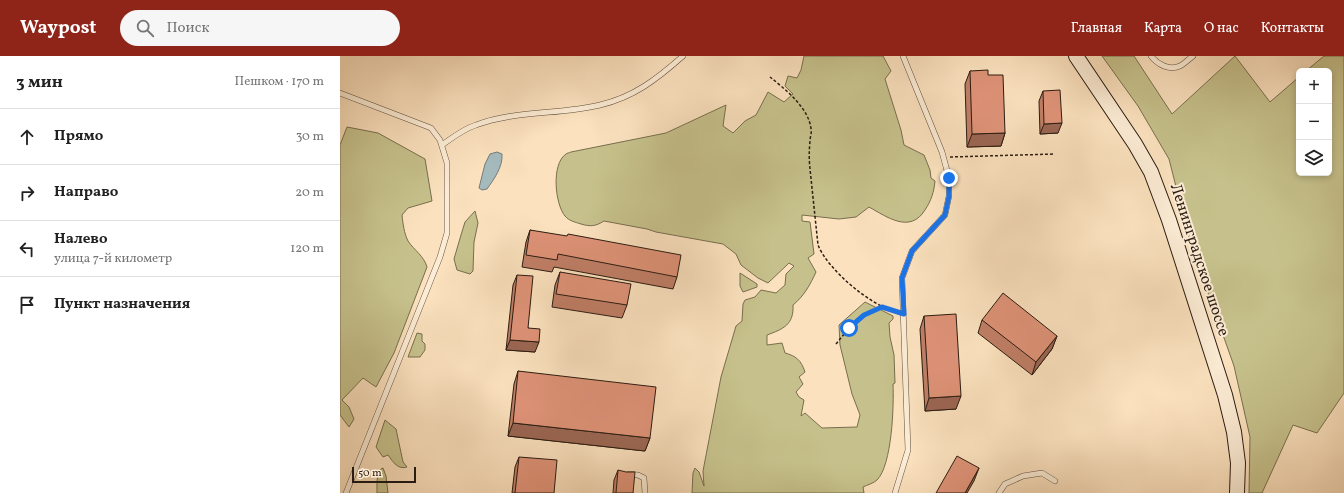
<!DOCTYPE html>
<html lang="ru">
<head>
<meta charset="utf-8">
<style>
	body { margin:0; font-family:Vollkorn,serif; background:#f6f6f6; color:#222 }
	.controls { position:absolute; right:12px; top:12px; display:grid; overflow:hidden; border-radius:6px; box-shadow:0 2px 6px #0003 }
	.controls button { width:36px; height:36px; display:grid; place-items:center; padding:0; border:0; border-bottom:1px solid #e0e0e0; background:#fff; color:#222; font:20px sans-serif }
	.scale { position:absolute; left:12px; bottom:10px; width:64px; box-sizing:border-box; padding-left:4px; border:2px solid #2b1c11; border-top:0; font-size:11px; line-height:14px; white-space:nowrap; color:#2b1c11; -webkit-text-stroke:3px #fcecd5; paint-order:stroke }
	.stop { position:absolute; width:12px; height:12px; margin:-9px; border:3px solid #1a73e8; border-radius:50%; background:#fff }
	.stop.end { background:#1a73e8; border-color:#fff; box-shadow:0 1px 4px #0008 }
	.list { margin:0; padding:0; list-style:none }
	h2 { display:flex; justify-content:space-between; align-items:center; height:52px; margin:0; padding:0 16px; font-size:17px }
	h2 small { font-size:13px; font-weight:400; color:#767676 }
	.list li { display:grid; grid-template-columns:26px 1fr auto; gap:12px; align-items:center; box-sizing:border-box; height:56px; padding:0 16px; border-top:1px solid #e0e0e0 }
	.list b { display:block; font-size:15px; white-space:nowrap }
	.list p { margin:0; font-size:13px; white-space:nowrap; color:#767676 }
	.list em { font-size:13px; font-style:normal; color:#767676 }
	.icon { flex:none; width:22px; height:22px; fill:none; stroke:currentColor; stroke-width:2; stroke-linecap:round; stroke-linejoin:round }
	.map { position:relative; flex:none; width:1004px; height:437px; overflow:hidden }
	header { display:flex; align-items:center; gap:24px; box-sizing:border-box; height:56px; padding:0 20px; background:#8f2418; color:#fff }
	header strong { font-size:19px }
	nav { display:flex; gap:22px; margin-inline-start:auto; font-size:14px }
	.search { width:280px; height:36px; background:#f6f6f6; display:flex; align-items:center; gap:10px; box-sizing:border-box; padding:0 14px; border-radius:22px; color:#767676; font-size:15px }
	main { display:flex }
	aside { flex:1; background:#fff }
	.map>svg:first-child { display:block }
</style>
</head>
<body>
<header>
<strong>Waypost</strong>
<div class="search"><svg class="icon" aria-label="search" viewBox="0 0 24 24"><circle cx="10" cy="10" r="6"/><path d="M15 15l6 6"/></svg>Поиск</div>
<nav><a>Главная</a><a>Карта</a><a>О нас</a><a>Контакты</a></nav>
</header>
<main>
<aside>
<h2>3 мин<small>Пешком · 170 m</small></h2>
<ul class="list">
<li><svg class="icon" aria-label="ahead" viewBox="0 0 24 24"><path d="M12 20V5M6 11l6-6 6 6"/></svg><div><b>Прямо</b></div><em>30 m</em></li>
<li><svg class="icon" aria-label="right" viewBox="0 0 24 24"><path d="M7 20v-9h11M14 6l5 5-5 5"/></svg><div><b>Направо</b></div><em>20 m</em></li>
<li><svg class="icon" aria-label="left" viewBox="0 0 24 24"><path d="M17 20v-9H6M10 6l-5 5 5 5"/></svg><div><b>Налево</b><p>улица 7-й километр</p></div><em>120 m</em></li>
<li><svg class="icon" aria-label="arrive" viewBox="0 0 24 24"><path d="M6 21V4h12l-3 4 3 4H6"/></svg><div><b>Пункт назначения</b></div></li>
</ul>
</aside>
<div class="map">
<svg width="1004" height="437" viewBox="0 0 1004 437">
	<rect width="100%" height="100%" fill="#fbe1be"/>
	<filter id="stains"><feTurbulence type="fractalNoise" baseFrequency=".005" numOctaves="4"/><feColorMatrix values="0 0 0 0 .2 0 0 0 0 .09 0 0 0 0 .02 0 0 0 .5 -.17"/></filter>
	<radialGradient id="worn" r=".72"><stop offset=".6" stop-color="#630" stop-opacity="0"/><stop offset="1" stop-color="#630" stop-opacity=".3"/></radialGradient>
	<path fill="#c6c18c" stroke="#786e4e" d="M 464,0 L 543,0 L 551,15 L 545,23 L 561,74 L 564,89 L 584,99 L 590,114 L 591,122 L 595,125 C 594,136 591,145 585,154 C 570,178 547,161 529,151 L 516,161 L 499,163 L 462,159 L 462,165 L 470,166 L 474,198 L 468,202 L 476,216 C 470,229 464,240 453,249 C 454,269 443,273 427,279 L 427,289 L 442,287 L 445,297 C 456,300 461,304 465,316 L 459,321 L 463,328 L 456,336 L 459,341 L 464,344 L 461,360 L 465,357 L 482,372 L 517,371 L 520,359 L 512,338 L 500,289 L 499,269 L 525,246 L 553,260 L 553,263 L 549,267 L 550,281 L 554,299 L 555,327 L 553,328 C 554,350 552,409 537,424 C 534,427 527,429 523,431 L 524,437 L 352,437 L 353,417 L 355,412 L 359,416 L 364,430 L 363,415 L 381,321 L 396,270 L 402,265 L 403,248 L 405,244 L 415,241 L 421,234 L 436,237 L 445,229 L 446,218 L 454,210 L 449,207 L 428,227 L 418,222 L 401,209 L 396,198 L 383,188 L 316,176 L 307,173 L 264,165 C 256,170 251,171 241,168 C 235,166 229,165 225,160 C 215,148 211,108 226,98 C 227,97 229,97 231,96 L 326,77 L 386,49 L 383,70 L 393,77 L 405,65 L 416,59 L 428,36 L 444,46 L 453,38 L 445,30 L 448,20 L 457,22 L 461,14 Z
		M 762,0 L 794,0 L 832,58 L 895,0 L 930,46 L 959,21 L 959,117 L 989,117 L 989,15 L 966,15 L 984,0 L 1004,0 L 1004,337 L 977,377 L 953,369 L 922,437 L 909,437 L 910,381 L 894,310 L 850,186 L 829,103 L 798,50 Z
		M 7,71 L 38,77 L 85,103 L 92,145 L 68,152 L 62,159 C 63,168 64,177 68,185 C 74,194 84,200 87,211 L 54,297 L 36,331 L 23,322 L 2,344 L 9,351 L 14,363 L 9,371 L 0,359 L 0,89 Z
		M 135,155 L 138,167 L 134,186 L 133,215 L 130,218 L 117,214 L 114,203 L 121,179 L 125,166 Z
		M 400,217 L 417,228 L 417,231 L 403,236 L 400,230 Z
		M 77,277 L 82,278 L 82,285 L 85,288 L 85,294 L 80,301 L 68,301 Z
		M 45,364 L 56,373 L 63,406 L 67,411 C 58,414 53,406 48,399 L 43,401 L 36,391 Z
		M 43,412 L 46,420 L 48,437 L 37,437 C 37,428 36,420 41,413 Z"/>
	<path fill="#a5babd" stroke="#747b78" d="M 157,96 L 162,98 C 163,111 154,123 147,133 L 142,134 L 139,132 L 145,108 L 150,98 Z"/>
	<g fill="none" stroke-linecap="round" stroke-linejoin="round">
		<g stroke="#5f4d3c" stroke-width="6">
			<path id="lane" d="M 811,0 C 817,8 829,15 840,10 C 844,8 849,3 853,0
				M 0,37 L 91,72 L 100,84 L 107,107 L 107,177 L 100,201 L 6,437
				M 102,89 C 112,82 123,73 136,69 C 176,54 219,59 260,49 C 294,41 317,23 343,0
				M 289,418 L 298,419 L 304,422 L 305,437
				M 555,437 L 568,394 L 562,222 L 572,195 L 605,159 L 609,140 L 609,122 L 602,96 L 563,0
				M 659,437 L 665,428 L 683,420 L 702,417 L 715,425"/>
		</g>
		<g stroke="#2b1c11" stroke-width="16">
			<path id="secondary" d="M 736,0 L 795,88 L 811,116 L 829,164 L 885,339 L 894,376 L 898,407 L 897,437"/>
		</g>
		<path stroke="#2b1c11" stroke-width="1.5" stroke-dasharray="3 2" stroke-linecap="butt" d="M 430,21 C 445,33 469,52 471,73 C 472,77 470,81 470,85 C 469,95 469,104 470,113 L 478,189 C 488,214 530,249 556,256
			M 610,101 L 715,98
			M 496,288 L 509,272 L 524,259 L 542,251"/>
		<use href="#lane" stroke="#fcecd5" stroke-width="5"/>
		<use href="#secondary" stroke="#fcecd5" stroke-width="14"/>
	</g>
	<path fill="#bf7e66" stroke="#2b1c11" d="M 630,15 L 648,19 L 665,77 L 661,90 L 627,91 L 625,28 Z
		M 703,35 L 718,77 L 700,78 L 699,45 Z
		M 190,174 L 337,221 L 333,233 L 214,211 L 212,216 L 182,211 L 186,186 Z
		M 220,216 L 287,249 L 282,262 L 212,251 L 215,229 Z
		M 177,219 L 188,272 L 195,296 L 166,294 L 173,229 Z
		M 584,260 L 616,353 L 585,355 L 580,273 Z
		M 642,264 L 717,280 L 712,293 L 692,319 L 638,277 Z
		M 178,315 L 310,382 L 305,395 L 168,380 L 174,328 Z
		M 179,401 L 214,437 L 172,437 L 175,411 Z
		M 278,414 L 293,437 L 273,437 L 274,424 Z"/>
	<path fill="#9b6653" stroke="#2b1c11" d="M 722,67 L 718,77 L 700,78 L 704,68 Z
		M 665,77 L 661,90 L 627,91 L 632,78 Z
		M 717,280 L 712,293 L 692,319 L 696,306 Z
		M 170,284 L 199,286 L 195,296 L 166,294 Z
		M 621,340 L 616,353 L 585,355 L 589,342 Z
		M 173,367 L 310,382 L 305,395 L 168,380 Z
		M 639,412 L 634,425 L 627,437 L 625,437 Z"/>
	<path fill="#de9277" stroke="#2b1c11" d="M 648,14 L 648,19 L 663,19 L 665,77 L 632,78 L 630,15 Z
		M 720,34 L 722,67 L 704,68 L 703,35 Z
		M 190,174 L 227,180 L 228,178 L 341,199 L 337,221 L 218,198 L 217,204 L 186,199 Z
		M 220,216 L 291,228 L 287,249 L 216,238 Z
		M 177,219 L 193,220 L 188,272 L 200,273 L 199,286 L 170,284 Z
		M 663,237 L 717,280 L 696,306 L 642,264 Z
		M 616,258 L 621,340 L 589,342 L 584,260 Z
		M 178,315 L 316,331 L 310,382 L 173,367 Z
		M 617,400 L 639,412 L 625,437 L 596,437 Z
		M 179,401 L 217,404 L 214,437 L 175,437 Z
		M 278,414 L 286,416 L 295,416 L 293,437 L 276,437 Z"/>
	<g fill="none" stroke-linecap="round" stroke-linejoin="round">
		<path stroke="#1a73e8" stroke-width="5" d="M 509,272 L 524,259 L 542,251 L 564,258 L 562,222 L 572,195 L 605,159 L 609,140 L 609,122"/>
	</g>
	<g text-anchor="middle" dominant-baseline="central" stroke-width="4" stroke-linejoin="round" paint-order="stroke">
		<g font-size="16" fill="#2b1c11" stroke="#fcecd5">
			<text transform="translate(859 204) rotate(72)">Ленинградское шоссе</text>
		</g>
	</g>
	<rect width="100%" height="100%" filter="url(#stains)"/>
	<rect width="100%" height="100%" fill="url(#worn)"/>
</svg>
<div class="controls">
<button>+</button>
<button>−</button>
<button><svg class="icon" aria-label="layers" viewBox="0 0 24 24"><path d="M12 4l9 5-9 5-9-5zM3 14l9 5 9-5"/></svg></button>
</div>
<div class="scale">50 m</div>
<div class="stop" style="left:509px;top:272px"></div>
<div class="stop end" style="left:609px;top:122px"></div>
</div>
</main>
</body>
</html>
